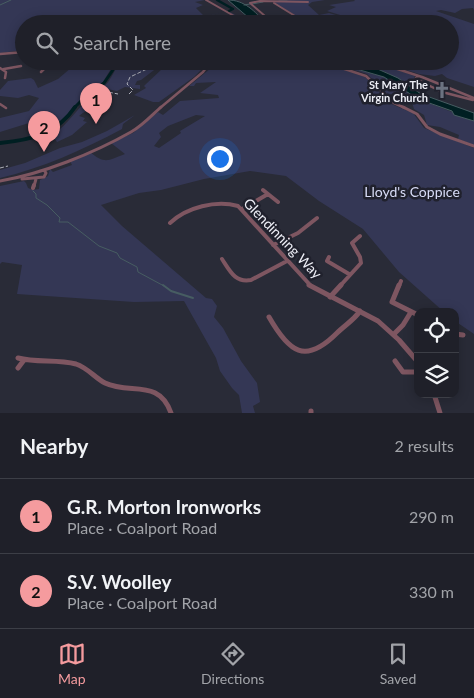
<!DOCTYPE html>
<html lang="en">
<head>
<meta charset="utf-8">
<style>
	body { margin:0; font-family:Lato,sans-serif; background:#272831; color:#f1f3f6 }
	.controls { position:absolute; right:15px; bottom:15px; display:grid; overflow:hidden; border-radius:10px; box-shadow:0 2px 12px #0003 }
	.controls button { width:45px; height:45px; display:grid; place-items:center; padding:0; border:0; border-bottom:1px solid #3c3e46; background:#1f2029; color:#f1f3f6; font:25px sans-serif }
	.you { position:absolute; left:219px; top:158px; width:18px; height:18px; margin:-12px; border:4px solid #fff; border-radius:50%; background:#1a73e8; box-shadow:0 0 0 8px #1a73e833 }
	.badge { display:grid; place-items:center; width:32px; height:32px; border-radius:50%; background:#f59b9e; color:#111; font-size:16px; font-weight:700 }
	.pin { position:absolute; translate:-50% -41px; filter:drop-shadow(0 1px 2px #0008) }
	.pin::after { content:''; position:absolute; top:26px; width:18px; height:15px; background:inherit; clip-path:polygon(0 0,100% 0,50% 100%) }
	.list { margin:0; padding:0; list-style:none }
	h2 { display:flex; justify-content:space-between; align-items:center; height:65px; margin:0; padding:0 20px; font-size:21px }
	h2 small { font-size:16px; font-weight:400; color:#a1a3a8 }
	.list li { display:grid; grid-template-columns:32px 1fr auto; gap:15px; align-items:center; box-sizing:border-box; height:75px; padding:0 20px; border-top:1px solid #3c3e46 }
	.list b { display:block; font-size:19px; white-space:nowrap }
	.list p { margin:0; font-size:16px; white-space:nowrap; color:#a1a3a8 }
	.list em { font-size:16px; font-style:normal; color:#a1a3a8 }
	.icon { flex:none; width:28px; height:28px; fill:none; stroke:currentColor; stroke-width:2; stroke-linecap:round; stroke-linejoin:round }
	.map { position:relative; flex:none; width:474px; height:413px; overflow:hidden }
	.search { position:absolute; background:#1f2029; box-shadow:0 2px 12px #0003; left:15px; right:15px; top:15px; height:55px; display:flex; align-items:center; gap:12px; box-sizing:border-box; padding:0 18px; border-radius:28px; color:#a1a3a8; font-size:19px }
	.sheet { height:215px; background:#1f2029 }
	nav { display:flex; justify-content:space-around; align-items:center; box-sizing:border-box; height:70px; border-top:1px solid #3c3e46; background:#1f2029; font-size:14px; color:#a1a3a8 }
	nav a { display:grid; justify-items:center; gap:2px }
	nav .on { color:#f59b9e }
	.map>svg:first-child { display:block }
</style>
</head>
<body>
<div class="map">
<svg width="474" height="413" viewBox="0 0 474 413">
	<rect width="100%" height="100%" fill="#292b37"/>
	<path fill="#343755" fill-rule="evenodd" d="M 0,0 L 205,0 L 195,2 L 203,5 L 196,8 L 205,17 L 225,11 L 183,24 L 24,24 L 24,50 L 0,53 Z
		M 266,0 L 325,0 L 312,2 L 308,5 L 319,15 L 329,13 L 339,16 L 340,15 L 327,11 L 336,7 L 329,5 L 355,1 L 354,0 L 474,0 L 474,10 L 473,8 L 462,9 L 455,13 L 441,10 L 436,11 L 474,24 L 474,87 L 447,78 L 442,74 L 435,76 L 419,74 L 378,61 L 450,61 L 450,24 L 309,24 L 274,2 L 310,2 Z
		M 230,12 L 239,17 L 231,14 C 235,18 242,19 247,24 L 187,24 L 208,18 L 214,20 L 231,16 Z
		M 79,61 L 118,61 L 114,64 L 101,85 L 77,104 L 66,119 L 49,132 L 29,138 L 29,133 L 33,132 L 29,123 L 0,132 L 0,118 L 29,111 L 39,98 L 29,95 L 18,98 L 0,96 L 0,90 L 8,81 L 31,78 L 34,80 L 38,88 L 58,79 Z
		M 123,61 L 166,61 L 141,80 L 137,81 L 135,85 L 140,85 L 140,89 L 125,87 L 117,91 L 102,88 C 113,80 113,68 123,61 Z
		M 177,61 L 189,61 L 189,65 C 197,66 202,61 210,61 L 194,77 L 159,102 L 153,102 L 134,95 L 146,88 L 144,86 L 146,84 L 162,69 Z
		M 216,61 L 302,61 L 316,68 L 327,64 L 365,77 L 391,104 L 413,113 L 424,128 L 474,148 L 474,334 L 455,321 L 455,312 L 444,312 L 399,272 L 363,229 L 319,201 L 286,176 L 250,171 L 204,179 L 161,190 L 139,193 L 101,205 L 122,226 L 206,298 L 212,299 L 217,306 L 214,317 L 223,328 L 241,361 L 257,383 L 260,402 L 253,406 L 255,413 L 242,413 L 239,395 L 232,388 L 220,371 L 216,358 L 184,301 L 134,302 L 17,294 L 22,265 L 2,262 L 0,264 L 0,186 L 24,181 L 26,183 L 28,188 L 33,190 L 39,189 L 40,180 L 48,176 L 50,169 L 53,172 L 72,165 L 70,161 L 90,152 C 105,165 109,160 125,154 L 111,143 L 133,133 L 158,112 L 163,115 L 180,101 L 219,98 L 218,95 L 200,93 L 216,82 L 196,83 L 194,86 L 189,86 L 211,68 ZM 196,115 L 205,116 L 180,131 L 181,133 L 159,148 L 154,146 L 161,137 L 159,133 L 168,126 Z
		M 324,61 L 351,67 L 385,77 L 418,99 L 452,112 L 454,115 L 474,121 L 474,145 L 458,139 L 459,135 L 440,127 L 427,125 L 424,115 L 414,109 C 412,99 404,97 395,93 L 388,95 L 367,74 Z
		M 351,61 L 371,61 L 415,76 L 414,78 L 418,81 L 407,84 L 373,67 Z
		M 95,94 L 112,95 L 109,99 L 112,101 C 101,109 89,107 79,116 L 85,118 L 83,121 L 87,122 L 72,135 L 57,142 L 52,135 C 70,124 78,105 95,94 Z
		M 135,115 L 123,124 L 122,129 C 83,150 42,168 0,178 L 0,170 L 25,163 L 60,148 L 82,142 L 107,131 Z"/>
	<path fill="#001f22" stroke="#475d62" d="M 228,0 C 244,0 255,11 266,24 L 256,24 Z
		M 329,61 L 351,61 L 373,67 L 398,78 L 421,94 L 474,113 L 474,121 L 454,115 L 452,111 L 418,99 L 384,77 Z"/>
	<g fill="none" stroke-linecap="round" stroke-linejoin="round">
		<path stroke="#475d62" stroke-width="1" d="M 279,0 L 287,0
			M 252,4 L 263,2
			M 0,5 L 11,0
			M 244,5 L 250,4
			M 33,191 L 36,194 L 36,198 L 47,205 L 60,218 L 59,222 L 68,222 L 99,246 L 117,253 L 120,258 L 137,267 L 138,272 L 164,286"/>
		<path stroke="#475d62" stroke-width="2" d="M 163,285 L 171,291 L 193,298"/>
		<path stroke="#001f22" stroke-width="2.5" d="M 217,0 L 233,9 L 229,11"/>
		<path stroke="#001f22" stroke-width="3" d="M 74,108 L 82,100 L 104,83 L 119,61"/>
		<path stroke="#001f22" stroke-width="4" d="M 0,143 C 31,140 57,134 75,107"/>
		<path stroke="#7e5661" stroke-width="2" d="M 206,0 L 248,24
			M 274,3 L 308,24
			M 265,16 L 250,3 L 260,1 L 308,2"/>
		<path stroke="#7e5661" stroke-width="2.5" d="M 0,54 L 24,52
			M 320,61 L 366,76 L 394,103 L 405,108
			M 373,61 L 422,77 L 474,98
			M 0,68 L 6,72 L 5,78
			M 4,69 L 21,66
			M 41,72 L 52,61
			M 419,76 L 416,78 L 418,80 L 442,92 L 473,100
			M 0,104 L 6,108
			M 160,108 L 203,72 L 211,61"/>
		<path stroke="#7e5661" stroke-width="3" d="M 403,107 L 417,114 L 427,127 L 440,134 L 474,146
			M 22,179 L 44,177 L 46,173 L 44,170
			M 0,181 C 42,174 94,153 131,132 C 142,126 152,115 161,107
			M 34,186 L 36,179"/>
		<path stroke="#7e5661" stroke-width="4" d="M 33,188 L 34,185
			M 268,194 L 278,202
			M 242,209 L 268,194 L 263,190
			M 170,223 C 187,207 216,200 238,206 L 311,286
			M 273,245 L 298,233 L 317,218
			M 329,257 L 327,261 L 349,274
			M 222,259 C 230,271 235,283 251,280 L 287,261
			M 340,286 L 361,263 L 360,257 L 352,243 L 360,236
			M 399,286 L 401,281"/>
		<path stroke="#7e5661" stroke-width="5" d="M 309,285 L 378,321 L 399,340 L 418,362
			M 399,285 L 392,302 L 418,315
			M 330,297 L 341,285
			M 269,317 C 289,352 305,365 337,333 C 345,325 354,320 360,311
			M 394,334 L 403,325 L 411,312
			M 455,334 L 463,335
			M 18,358 C 37,363 57,359 76,364 C 88,368 95,378 105,383 C 130,395 159,378 171,413
			M 395,361 L 403,372 L 418,372
			M 18,368 L 24,360
			M 434,394 L 440,413
			M 311,411 L 311,413"/>
		<path stroke="#aeb0b9" stroke-width="1" stroke-dasharray="4 2" stroke-linecap="butt" d="M 103,91 L 118,94
			M 129,94 L 133,90 L 127,84 L 130,77 L 147,69 L 147,67
			M 0,168 L 8,166"/>
	</g>
	<defs>
		<g id="church-bare" transform="scale(1.35)"><path d="M-1.2-6h2.4v3.5h3.3v2.4h-3.3V6h-2.4V-.1h-3.3v-2.4h3.3Z" fill="#6b7280" stroke="#20212d" stroke-width="2.5" paint-order="stroke"/></g>
	</defs>
	<g fill-rule="evenodd">
		<use href="#church-bare" x="442" y="90"/>
	</g>
	<g text-anchor="middle" dominant-baseline="central" stroke-width="5" stroke-linejoin="round" paint-order="stroke">
		<g font-size="11" font-weight="bold" fill="#edeef6" stroke="#20212d" text-anchor="end">
			<text x="428" y="84">St Mary The<tspan x="428" dy="13">Virgin Church</tspan></text>
		</g>
		<g font-size="14" fill="#d8dcf7" stroke="#20212d">
			<text x="412" y="191">Lloyd's Coppice</text>
		</g>
		<g font-size="14" fill="#edeef6" stroke="#20212d">
			<text transform="translate(283 238) rotate(46)">Glendinning Way</text>
		</g>
	</g>
</svg>
<div class="controls">
<button><svg class="icon" aria-label="locate" viewBox="0 0 24 24"><circle cx="12" cy="12" r="6"/><path d="M12 2v4M12 18v4M2 12h4M18 12h4"/></svg></button>
<button><svg class="icon" aria-label="layers" viewBox="0 0 24 24"><path d="M12 4l9 5-9 5-9-5zM3 14l9 5 9-5"/></svg></button>
</div>
<div class="you"></div>
<div class="pin badge" style="left:96px;top:124px">1</div>
<div class="pin badge" style="left:44px;top:152px">2</div>
<div class="search"><svg class="icon" aria-label="search" viewBox="0 0 24 24"><circle cx="10" cy="10" r="6"/><path d="M15 15l6 6"/></svg>Search here</div>
</div>
<section class="sheet">
<h2>Nearby<small>2 results</small></h2>
<ul class="list">
<li><span class="badge">1</span><div><b>G.R. Morton Ironworks</b><p>Place · Coalport Road</p></div><em>290 m</em></li>
<li><span class="badge">2</span><div><b>S.V. Woolley</b><p>Place · Coalport Road</p></div><em>330 m</em></li>
</ul>
</section>
<nav>
<a class="on"><svg class="icon" aria-label="map" viewBox="0 0 24 24"><path d="M3 6l6-2 6 2 6-2v14l-6 2-6-2-6 2zM9 4v14M15 6v14"/></svg>Map</a>
<a><svg class="icon" aria-label="directions" viewBox="0 0 24 24"><path d="M12 3l9 9-9 9-9-9zM9 14v-3h6M13 9l2 2-2 2"/></svg>Directions</a>
<a><svg class="icon" aria-label="saved" viewBox="0 0 24 24"><path d="M7 4h10v16l-5-4-5 4z"/></svg>Saved</a>
</nav>
</body>
</html>
